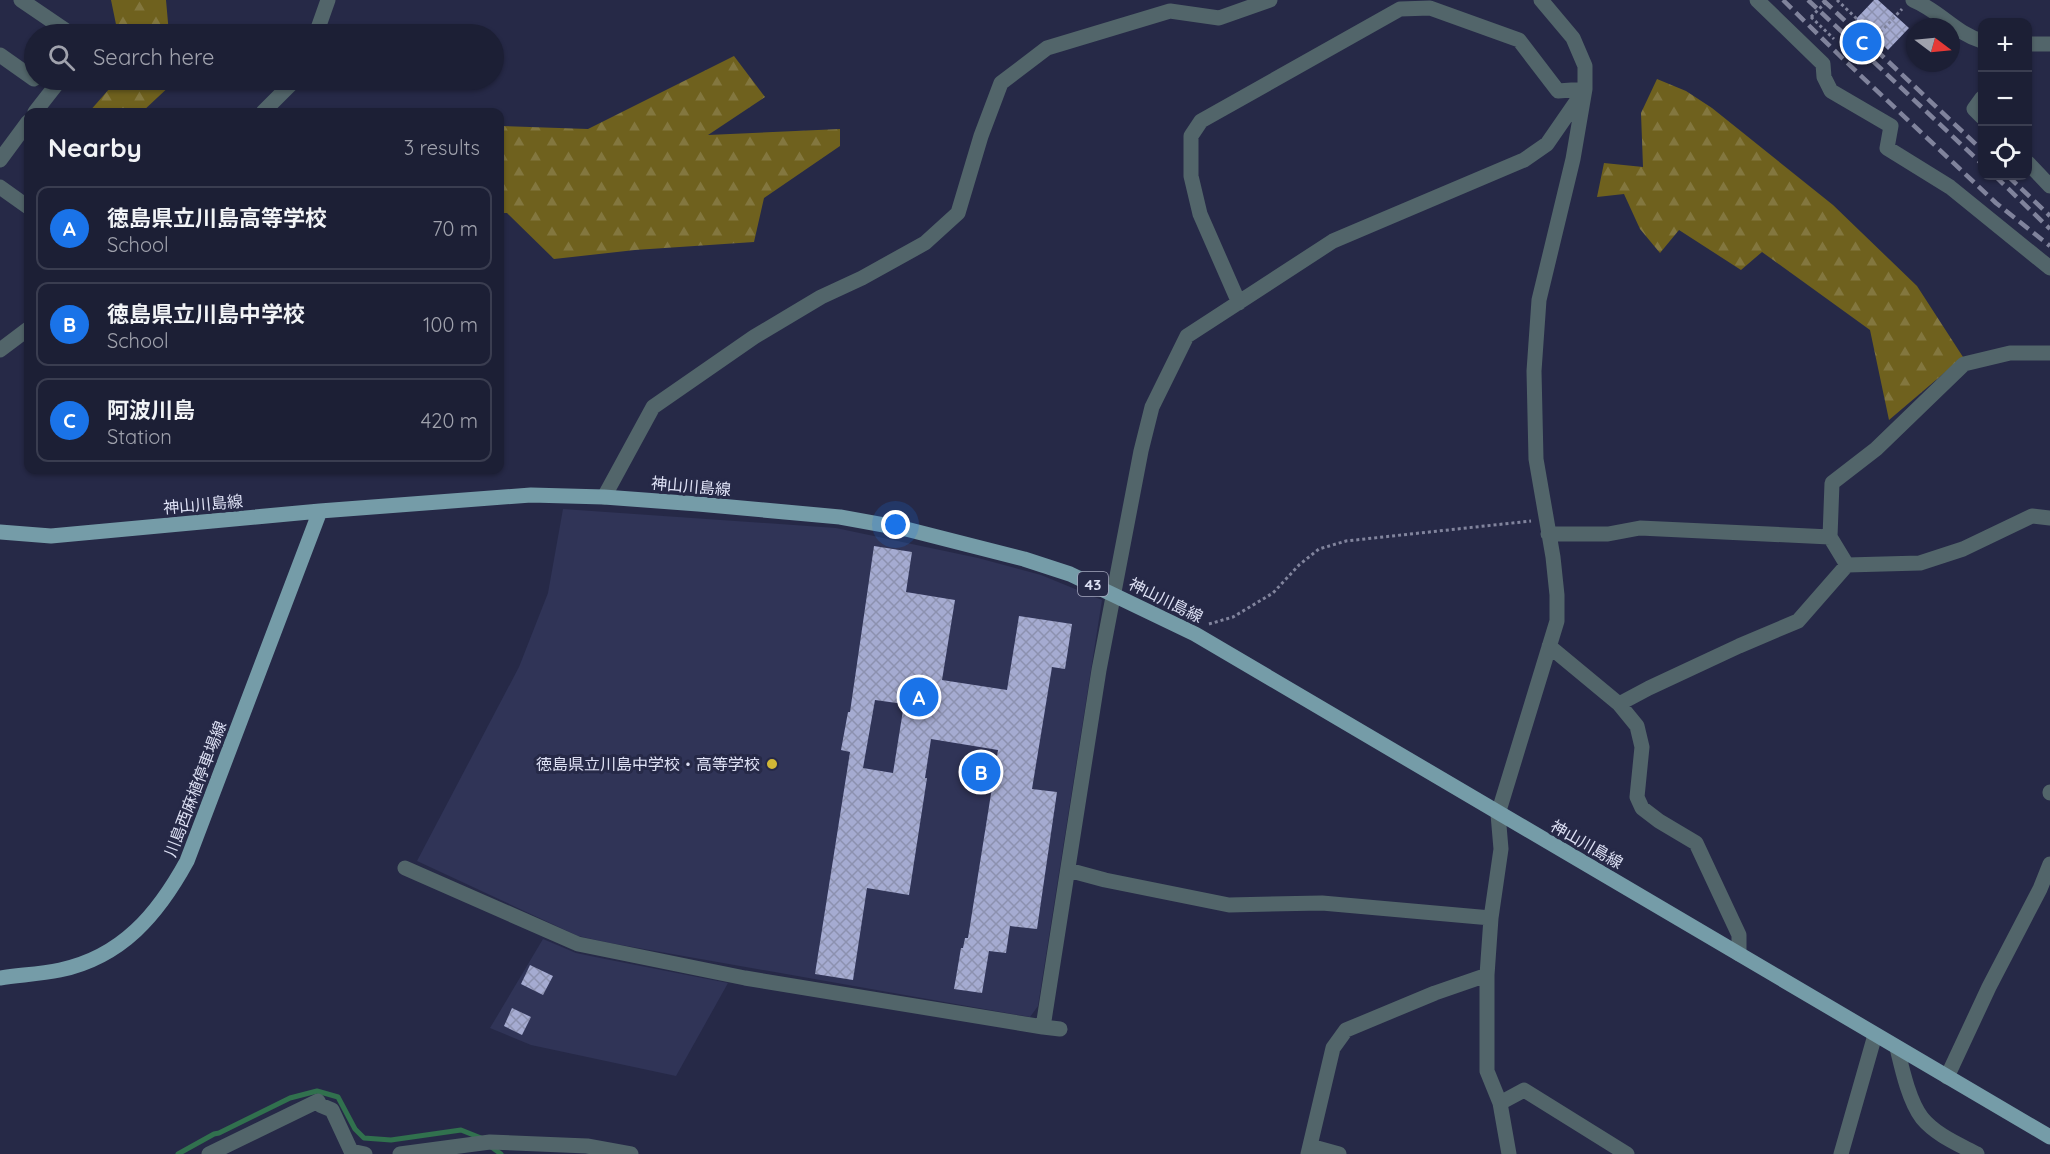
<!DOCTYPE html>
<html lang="en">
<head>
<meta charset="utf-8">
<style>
	body { margin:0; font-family:Quicksand,"Noto Sans JP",sans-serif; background:#292c41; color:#f1f3f6 }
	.controls { position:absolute; right:18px; top:18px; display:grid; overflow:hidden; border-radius:12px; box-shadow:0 2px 4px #0004 }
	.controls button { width:54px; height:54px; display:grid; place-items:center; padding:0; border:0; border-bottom:2px solid #3a3d50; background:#1c1f35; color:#f1f3f6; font:30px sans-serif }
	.compass { position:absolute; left:1906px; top:18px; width:54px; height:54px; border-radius:50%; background:#1c1f35; box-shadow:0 2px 4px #0004; rotate:106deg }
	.you { position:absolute; left:896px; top:525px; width:21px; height:21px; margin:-15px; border:4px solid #fff; border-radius:50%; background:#1a73e8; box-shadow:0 0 0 9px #1a73e833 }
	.badge { display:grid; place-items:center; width:39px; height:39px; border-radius:50%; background:#1a73e8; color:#fff; font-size:20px; font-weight:700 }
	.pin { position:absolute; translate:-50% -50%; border:3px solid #fff; box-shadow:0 2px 6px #0006 }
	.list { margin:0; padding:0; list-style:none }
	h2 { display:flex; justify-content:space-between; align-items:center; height:78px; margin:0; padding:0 24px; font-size:26px }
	h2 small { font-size:20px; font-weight:400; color:#a0a2ad }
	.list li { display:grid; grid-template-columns:39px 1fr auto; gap:18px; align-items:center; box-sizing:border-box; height:84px; margin:0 12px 12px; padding:0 12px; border:2px solid #3a3d50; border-radius:12px }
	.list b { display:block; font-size:22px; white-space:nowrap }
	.list p { margin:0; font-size:20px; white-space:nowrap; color:#a0a2ad }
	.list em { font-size:20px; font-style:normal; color:#a0a2ad }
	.icon { flex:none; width:33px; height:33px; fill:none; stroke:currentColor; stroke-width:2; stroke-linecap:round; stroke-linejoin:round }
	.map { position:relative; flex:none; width:2050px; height:1154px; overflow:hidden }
	.search { position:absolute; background:#1c1f35; box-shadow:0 2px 4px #0004; left:24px; top:24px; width:480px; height:66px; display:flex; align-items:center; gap:15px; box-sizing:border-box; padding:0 21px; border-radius:33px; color:#a0a2ad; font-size:22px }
	.panel { position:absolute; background:#1c1f35; box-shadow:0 2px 4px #0004; left:24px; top:108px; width:480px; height:366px; border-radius:12px }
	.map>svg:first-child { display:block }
</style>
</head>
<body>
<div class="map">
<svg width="2050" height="1154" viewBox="0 0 2050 1154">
	<defs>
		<pattern id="forest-firs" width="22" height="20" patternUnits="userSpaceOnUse" patternTransform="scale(1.5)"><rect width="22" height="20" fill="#6f611e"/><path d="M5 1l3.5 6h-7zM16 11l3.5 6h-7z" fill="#83773f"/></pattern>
		<pattern id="building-cross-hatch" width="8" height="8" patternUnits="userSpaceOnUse" patternTransform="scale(1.5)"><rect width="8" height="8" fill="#a5abd1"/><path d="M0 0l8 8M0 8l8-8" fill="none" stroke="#8c91af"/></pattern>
	</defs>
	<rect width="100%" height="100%" fill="#262947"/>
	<path fill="#303457" d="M 563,509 L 836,528 L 978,558 L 1041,575 L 1102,600 L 1038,1006 L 1030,1017 L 610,943 L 578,936 L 417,861 L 519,667 L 548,593 Z
		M 543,939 L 576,953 L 605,959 L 728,983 L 676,1076 L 531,1045 L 490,1028 Z"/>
	<path fill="url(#forest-firs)" d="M 111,0 L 166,0 L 169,34 L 118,34 Z
		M 734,56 L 765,97 L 708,135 L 840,129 L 840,146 L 764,198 L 754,242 L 635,250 L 554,259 L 507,213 L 500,213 L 500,126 L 588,129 Z
		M 1657,79 L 1686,91 L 1712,108 L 1833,205 L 1917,286 L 1963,357 L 1889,420 L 1870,330 L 1762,252 L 1741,270 L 1679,230 L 1660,253 L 1640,229 L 1624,194 L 1597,197 L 1604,163 L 1643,167 L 1641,113 Z
		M 117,80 L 173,80 L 174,82 L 142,112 L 89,112 Z"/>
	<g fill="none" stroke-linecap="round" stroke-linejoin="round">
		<path stroke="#31714e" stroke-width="5" d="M 490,1146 L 501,1154
			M 178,1154 L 214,1134 L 219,1133 L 290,1098 L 317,1091 L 338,1097 L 355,1129 L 364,1138 L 391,1140 L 461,1130 L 481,1138"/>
	</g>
	<path fill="url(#building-cross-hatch)" fill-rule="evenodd" d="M 1874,0 L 1878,0 L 1909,28 L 1888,50 L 1856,19 Z
		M 874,546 L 912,552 L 906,592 L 955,600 L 942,680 L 1007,690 L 1019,616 L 1072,624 L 1065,669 L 1052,667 L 1032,789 L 1057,792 L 1037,929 L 1010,926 L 1006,953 L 989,951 L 982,993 L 954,989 L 961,948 L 963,948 L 965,938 L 968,938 L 998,750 L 931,739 L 925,778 L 927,778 L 909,895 L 867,888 L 853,980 L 815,974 L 850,752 L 841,750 L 848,712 L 850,712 ZM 875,700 L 904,704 L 893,773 L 863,768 Z
		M 530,965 L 553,976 L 543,995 L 521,984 Z
		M 512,1008 L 531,1017 L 522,1035 L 504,1026 Z"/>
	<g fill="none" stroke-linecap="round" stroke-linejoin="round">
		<path stroke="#81849d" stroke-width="3" stroke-dasharray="3 3" stroke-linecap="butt" d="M 1837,0 L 1876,37 L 1902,9
			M 1811,17 L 1834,39
			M 1209,624 L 1233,617 L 1273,593 L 1299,565 L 1319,549 L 1346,541 L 1531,521"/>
		<path stroke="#52656a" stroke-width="15" d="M 21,0 L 71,34
			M 1757,0 L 1823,64 L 1824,77 L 1831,91 L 1891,126 L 1887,148 L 1950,187 L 2050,268
			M 1913,0 C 1940,11 1955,33 1982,41
			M 316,34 L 328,0
			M 2028,44 L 2050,44
			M 0,55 L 34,79
			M 1982,98 L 1974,109 L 1982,117
			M 35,112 L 60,80
			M 263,112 L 295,80
			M 0,160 L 28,122
			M 2028,163 L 2050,186
			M 0,187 L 28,207
			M 1239,303 L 1200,214 L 1191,176 L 1191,136 L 1201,121 L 1400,9 L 1430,8 L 1519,40 L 1558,91 L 1585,89
			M 0,350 L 28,329
			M 604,497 L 653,407 L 754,337 L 821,297 L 862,278 L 925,243 L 958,213 L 981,136 L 1001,83 L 1047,48 L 1170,11 L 1219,18 L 1270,0
			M 1548,534 L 1608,534 L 1640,528 L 1830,537
			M 1847,565 L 1830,537 L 1832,483 L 1876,449 L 1964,364 L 2010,353 L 2050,353
			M 1549,646 L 1619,704 L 1637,726 L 1642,747 L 1637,797 L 1642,808 L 1659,821 L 1696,843 L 1739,935 L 1739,954
			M 1619,704 L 1649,688 L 1739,646 L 1798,621 L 1847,565 L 1920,563 L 1963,549 L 2032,516 L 2050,518
			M 2050,792 L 2050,793
			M 405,868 L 578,944 L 745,978 L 1043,1027
			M 1068,870 L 1105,880 L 1229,905 L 1322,903 L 1491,918
			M 1060,1029 L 1043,1027 L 1099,670 L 1141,451 L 1152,407 L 1187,336 L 1333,241 L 1524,160 L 1547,144 L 1585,89
			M 1897,1048 C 1902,1069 1909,1101 1922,1118 C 1936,1135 1958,1144 1977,1154
			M 1947,1077 L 1989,987 L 2040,889 L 2050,864
			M 1500,1103 L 1524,1090 L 1627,1154
			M 1310,1146 L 1339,1154
			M 209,1154 L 318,1101 L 320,1105 L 332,1110 L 351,1151 L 365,1154
			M 400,1154 L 490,1142 L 587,1146 L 631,1154
			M 1308,1154 L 1333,1048 L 1346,1030 L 1435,993 L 1487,975
			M 1509,1154 L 1500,1103 L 1487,1071 L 1487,975 L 1491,918 L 1501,849 L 1498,814 L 1557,621 L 1557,595 L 1553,557 L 1536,459 L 1534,371 L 1539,300 L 1573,159 L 1585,89 L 1585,66 L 1573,38 L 1541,0
			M 1841,1154 L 1875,1035"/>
		<path stroke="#759ca8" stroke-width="15" d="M 0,532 L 51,536 L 320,511 L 531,495 L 604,497 L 698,504 L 840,517 L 906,529 L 1024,559 L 1070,574 L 1195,634 L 2050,1137
			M 0,978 C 20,975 40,974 60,970 C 122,957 158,914 187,861 L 320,511"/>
		<path stroke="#80839c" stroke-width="4.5" stroke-dasharray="12 6" stroke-linecap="butt" d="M 1783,0 L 1841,57 L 1996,203 L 2050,246
			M 1808,0 L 1982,164
			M 1823,0 L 1982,150
			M 1995,176 L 2050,229
			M 2008,176 L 2050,216"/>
		<path stroke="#81849d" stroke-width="3" stroke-dasharray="3 3" stroke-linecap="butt" d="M 1811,17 L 1828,0"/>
	</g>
	<circle fill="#d1b736" stroke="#262947" stroke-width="2" cx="772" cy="764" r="6"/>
	<g text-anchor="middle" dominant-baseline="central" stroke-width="6" stroke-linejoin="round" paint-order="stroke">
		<rect fill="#262947" stroke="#a6a9c0" stroke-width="1.5" x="1078" y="572" width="30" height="24" rx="4.5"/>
		<g font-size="15" font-weight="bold" fill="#dde0f4">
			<text x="1093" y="584">43</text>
		</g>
		<g font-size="16" fill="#dde0f4" stroke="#262947">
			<text transform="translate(691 486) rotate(5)">神山川島線</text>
			<text transform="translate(203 504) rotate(-5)">神山川島線</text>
			<text transform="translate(1166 600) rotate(26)">神山川島線</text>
			<text transform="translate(195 789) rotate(-69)">川島西麻植停車場線</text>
			<text transform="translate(1587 844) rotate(30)">神山川島線</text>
		</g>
		<g font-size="16" fill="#dde0f4" stroke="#262947" text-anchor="end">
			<text x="760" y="764">徳島県立川島中学校・高等学校</text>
		</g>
	</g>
</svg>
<div class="controls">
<button>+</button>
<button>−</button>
<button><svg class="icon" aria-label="locate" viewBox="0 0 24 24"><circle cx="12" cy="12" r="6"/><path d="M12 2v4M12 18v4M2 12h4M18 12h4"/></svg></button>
</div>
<svg class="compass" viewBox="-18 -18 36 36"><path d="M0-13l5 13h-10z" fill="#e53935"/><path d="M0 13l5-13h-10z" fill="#a0a2ad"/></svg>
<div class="you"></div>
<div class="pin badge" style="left:919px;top:697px">A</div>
<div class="pin badge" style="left:981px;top:772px">B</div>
<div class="pin badge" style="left:1862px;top:42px">C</div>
<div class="search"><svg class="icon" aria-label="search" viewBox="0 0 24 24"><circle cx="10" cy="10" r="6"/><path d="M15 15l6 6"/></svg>Search here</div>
<section class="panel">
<h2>Nearby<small>3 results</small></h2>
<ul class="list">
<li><span class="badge">A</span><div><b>徳島県立川島高等学校</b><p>School</p></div><em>70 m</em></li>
<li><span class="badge">B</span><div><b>徳島県立川島中学校</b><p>School</p></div><em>100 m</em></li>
<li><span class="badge">C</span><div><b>阿波川島</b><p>Station</p></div><em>420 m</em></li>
</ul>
</section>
</div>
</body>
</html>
